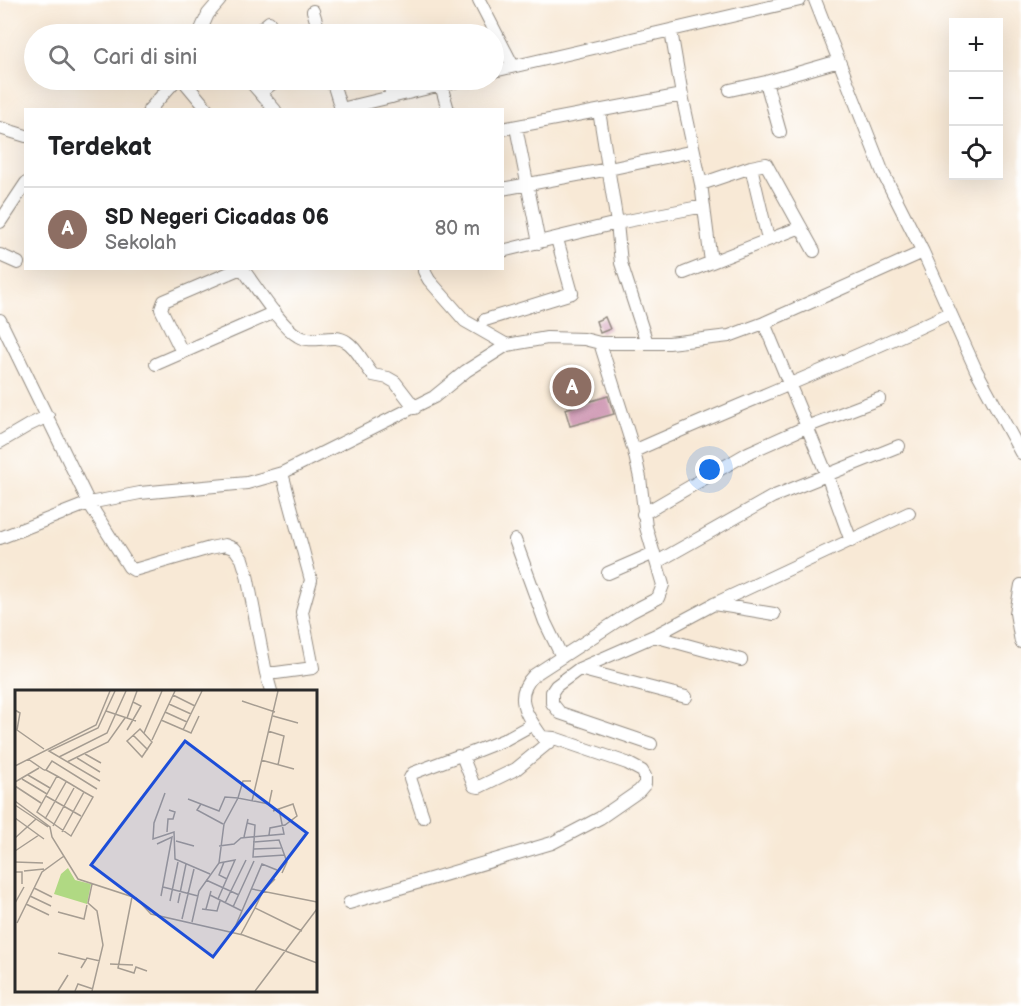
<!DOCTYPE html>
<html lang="id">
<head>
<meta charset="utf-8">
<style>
	body { margin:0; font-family:"Balsamiq Sans",sans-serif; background:#f6f6f6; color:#202124 }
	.controls { position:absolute; right:18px; top:18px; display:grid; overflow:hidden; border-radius:0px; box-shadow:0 6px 24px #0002 }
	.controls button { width:54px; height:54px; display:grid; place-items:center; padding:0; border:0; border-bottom:2px solid #e0e0e0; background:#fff; color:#202124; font:30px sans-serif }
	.you { position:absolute; left:710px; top:470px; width:21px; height:21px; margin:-15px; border:4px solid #fff; border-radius:50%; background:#1a73e8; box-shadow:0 0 0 9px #1a73e833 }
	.badge { display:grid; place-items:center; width:39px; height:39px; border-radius:50%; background:#d1495b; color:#fff; font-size:20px; font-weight:700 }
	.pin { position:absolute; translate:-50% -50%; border:3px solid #fff; box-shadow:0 2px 6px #0006 }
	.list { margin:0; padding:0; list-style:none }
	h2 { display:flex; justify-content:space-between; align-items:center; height:78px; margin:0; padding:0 24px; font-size:26px }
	h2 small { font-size:20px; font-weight:400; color:#757577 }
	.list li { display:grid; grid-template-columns:39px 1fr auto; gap:18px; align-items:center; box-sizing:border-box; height:84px; padding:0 24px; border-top:2px solid #e0e0e0 }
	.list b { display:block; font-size:22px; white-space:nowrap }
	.list p { margin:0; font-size:20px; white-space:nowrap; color:#757577 }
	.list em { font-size:20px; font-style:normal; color:#757577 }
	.icon { flex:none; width:33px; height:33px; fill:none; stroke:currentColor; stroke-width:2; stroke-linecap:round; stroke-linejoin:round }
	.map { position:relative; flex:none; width:1021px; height:1006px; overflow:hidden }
	.search { position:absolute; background:#fff; box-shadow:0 6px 24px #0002; left:24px; top:24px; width:480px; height:66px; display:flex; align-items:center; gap:15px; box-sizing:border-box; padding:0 21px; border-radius:33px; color:#757577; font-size:22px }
	.panel { position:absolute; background:#fff; box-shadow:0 6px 24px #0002; left:24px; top:108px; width:480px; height:162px; border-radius:0px }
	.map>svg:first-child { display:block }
</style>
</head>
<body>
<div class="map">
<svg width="1021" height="1006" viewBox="0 0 1021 1006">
	<rect width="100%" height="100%" fill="#fff"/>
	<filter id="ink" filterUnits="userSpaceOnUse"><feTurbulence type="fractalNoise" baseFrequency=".0167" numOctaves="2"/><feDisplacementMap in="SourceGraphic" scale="12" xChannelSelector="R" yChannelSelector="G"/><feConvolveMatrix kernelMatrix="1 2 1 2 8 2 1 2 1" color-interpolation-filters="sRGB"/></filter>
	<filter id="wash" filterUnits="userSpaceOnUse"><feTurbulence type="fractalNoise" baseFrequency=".008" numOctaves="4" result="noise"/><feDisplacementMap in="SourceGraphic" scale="24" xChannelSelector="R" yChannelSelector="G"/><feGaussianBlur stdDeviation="1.35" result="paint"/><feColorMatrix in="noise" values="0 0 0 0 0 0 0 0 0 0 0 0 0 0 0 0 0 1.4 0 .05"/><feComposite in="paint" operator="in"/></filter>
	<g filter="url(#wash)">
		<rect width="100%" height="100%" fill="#f8e9d6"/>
		<g id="blocks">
			<path fill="#cf98b3" d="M 605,317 L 610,329 L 600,333 L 596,321 Z
				M 608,396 L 614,414 L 570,426 L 565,409 Z"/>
		</g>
	</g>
	<g filter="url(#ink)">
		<use href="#blocks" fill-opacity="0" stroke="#928a80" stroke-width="1.5"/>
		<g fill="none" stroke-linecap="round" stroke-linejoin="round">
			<g stroke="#928a80" stroke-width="14">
				<path id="street" d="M 479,0 L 513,66
					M 815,0 L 883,173 L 923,252 L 976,370 L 1021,453
					M 313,11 L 320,34
					M 671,31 L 682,95 L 701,184 L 711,262
					M 199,34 L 208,14 L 220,0
					M 255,34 L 269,22
					M 494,71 L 800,0
					M 183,80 L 208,110
					M 249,80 L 275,110
					M 332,80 L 341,109 L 462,80
					M 388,80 L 392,97
					M 766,82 L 780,132
					M 441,85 L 448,110
					M 730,90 L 766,82 L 839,61
					M 261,92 L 277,80
					M 149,110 L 176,80
					M 599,111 L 617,223 L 621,263 L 647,343
					M 516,127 L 539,243
					M 0,128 L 26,136
					M 502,129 L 682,95
					M 751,167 L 768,239
					M 701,184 L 751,167 L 766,164 L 814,251
					M 502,189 L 609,169 L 694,151
					M 0,222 L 26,183
					M 502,251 L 617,223 L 704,206
					M 0,255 L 18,263
					M 242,268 C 255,285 281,327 298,336 C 313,345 333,332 347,342 C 358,349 364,365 373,375 L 388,378 L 395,382 L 415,408
					M 425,268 L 424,271 L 429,280 L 465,321 L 507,345
					M 684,273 L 801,227
					M 0,320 L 89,503 L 140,493 L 247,483 L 282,473 L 434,397 L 466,371 L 507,345 L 547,338 L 584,339 L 600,343 L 669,343 L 729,336 L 764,323 L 923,252
					M 485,320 L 572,293 L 557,239
					M 764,323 L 827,475 L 851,541
					M 182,352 L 161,309 L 164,301 L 241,268
					M 156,364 L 275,312
					M 0,442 L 29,425 L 48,416
					M 634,451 C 739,404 846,363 950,313
					M 643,514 L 748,453 L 806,427 L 879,399
					M 0,538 L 89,503 L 129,567 L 134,570 L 210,548 L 225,545 L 235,549 L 242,559 L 247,575 L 266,673 L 271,691
					M 515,540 L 545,622 L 562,657
					M 657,562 L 772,497 L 899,446
					M 608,573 L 654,553
					M 1021,585 L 1016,613 L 1021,642
					M 714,604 L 774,614
					M 654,636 L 741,660
					M 579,669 L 686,697
					M 266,673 L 276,673 L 313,668 L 302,612 L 311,580 L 282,473
					M 651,744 L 560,713 L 552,703 L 552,692 L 556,686 L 579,669 L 654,636 L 714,604 L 909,513
					M 461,757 L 504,740 L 533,724
					M 423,817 L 410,778 L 413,773 L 458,756 L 463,758 L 474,786 L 479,787 L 516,769 L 554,738
					M 349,903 L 552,843 L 600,818 L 639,791 L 645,784 L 645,776 L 642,771 L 627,763 L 554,738 L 542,737 C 527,716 512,697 534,675 L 631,612 L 658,598 L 663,585 L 646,527 L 640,478 L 634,451 L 600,343"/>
			</g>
			<use href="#street" stroke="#fff" stroke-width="12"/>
		</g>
	</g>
	<g transform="translate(15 690)">
		<rect width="302" height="302" fill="#f8e9d6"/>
		<path d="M 53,178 L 60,190 L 76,194 L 72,214 L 39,204 L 46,184 Z" fill="#b0d983"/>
		<path fill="none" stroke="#a69d92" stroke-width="1.5" d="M 158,5 L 180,16M 302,6 L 302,35M 227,11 L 260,22M 154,14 L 176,24M 0,20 L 5,23 L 2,40 L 29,59M 91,21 L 121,31M 150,22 L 172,32M 258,26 L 283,33M 112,28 L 122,1M 146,30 L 176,43 L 184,26M 125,39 L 137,52 L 127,67 L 112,51 ZM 112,40 L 126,16 L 118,12M 168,40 L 187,1M 253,41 L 269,46 L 263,75M 129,43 L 147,1M 118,45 L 133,60M 137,50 L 160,1M 70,64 L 86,73M 44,67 L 92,43 L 111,1M 62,68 L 85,82M 13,69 L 29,80M 246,70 L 279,79M 52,72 L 93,52 L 110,28M 0,76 L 81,35 L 95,1M 29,80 L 31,80 L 42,86 L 54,93 L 69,102 L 78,107 L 56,146 L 22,122 L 42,86M 31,80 L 37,71 L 82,99M 13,85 L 35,98M 7,89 L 32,104M 85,91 L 34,61 L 83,38 L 100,1M 0,92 L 24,78M 0,96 L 26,113M 150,103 L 139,133 L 138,149 L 159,142 L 160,169 L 195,184M 31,106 L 66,126M 173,109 L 204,121 L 210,107 L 223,108 L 228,91 L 236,91M 0,111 L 35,137 L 37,147 L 63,189 L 121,208 L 136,224 L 228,245 L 302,273M 237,111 L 263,1M 186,114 L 182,120 L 208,134M 0,115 L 33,137M 0,128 L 29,149M 30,129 L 51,92M 232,133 L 240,135 L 238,167 L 270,165M 38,136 L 59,98M 47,142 L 69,102M 152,142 L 153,129 L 158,129 L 160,122 L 154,120M 254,145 L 255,138 L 270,135 L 282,126 L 278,114 L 258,121M 229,147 L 233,129M 0,148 L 21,129M 161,151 L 179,156M 238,152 L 264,150 L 272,172 L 267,183M 142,154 L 157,147 L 146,206M 204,156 L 219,154 L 226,148 L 269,144 L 264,119M 238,159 L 266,158M 0,161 L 24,145M 0,172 L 28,173M 209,172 L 204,185 L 212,189M 9,181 L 29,179M 0,182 L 7,182 L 7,194M 260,189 L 248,201 L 240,218 L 287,241M 191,190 L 224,205M 77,194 L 73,213 L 82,221 L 88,255 L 77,301M 148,197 L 183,206M 19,198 L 37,207M 237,199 L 302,212M 195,205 L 227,221M 15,206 L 36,216M 117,207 L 103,278 L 119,283 L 121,277 L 132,281M 203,209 L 220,170 L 204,173M 155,211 L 163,172M 0,213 L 9,197M 163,213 L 171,174M 210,213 L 231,170M 11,214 L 34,225M 218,217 L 239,171M 187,219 L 202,221 L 205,211M 191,219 L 196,201M 43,222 L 69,229 L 72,215M 167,229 L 179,179M 177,232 L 184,201 L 204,173 L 209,134 L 223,108 L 254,114 L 257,100M 2,233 L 27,182 L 49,166M 218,242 L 247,174 L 262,180M 226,244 L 240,218M 43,263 L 71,270M 95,274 L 118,275M 66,278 L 72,268 L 85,271M 43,301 L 53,285M 60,301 L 63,294 L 78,299M 240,301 L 302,219"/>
		<path fill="#1d4ed8" fill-opacity="0.15" stroke="#1d4ed8" stroke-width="3" d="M 170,51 L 292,143 L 198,267 L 76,175 Z"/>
		<rect width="302" height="302" fill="none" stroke="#2b2b2b" stroke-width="3"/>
	</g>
</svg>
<div class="controls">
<button>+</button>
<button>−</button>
<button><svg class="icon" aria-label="locate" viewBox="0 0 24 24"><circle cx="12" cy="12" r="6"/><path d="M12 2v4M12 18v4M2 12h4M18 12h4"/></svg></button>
</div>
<div class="you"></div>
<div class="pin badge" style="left:572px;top:387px;background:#8d6e63">A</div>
<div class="search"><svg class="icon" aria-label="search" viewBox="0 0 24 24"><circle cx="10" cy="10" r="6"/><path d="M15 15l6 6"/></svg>Cari di sini</div>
<section class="panel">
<h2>Terdekat<small></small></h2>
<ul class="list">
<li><span class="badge" style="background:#8d6e63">A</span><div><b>SD Negeri Cicadas 06</b><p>Sekolah</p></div><em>80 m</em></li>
</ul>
</section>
</div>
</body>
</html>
